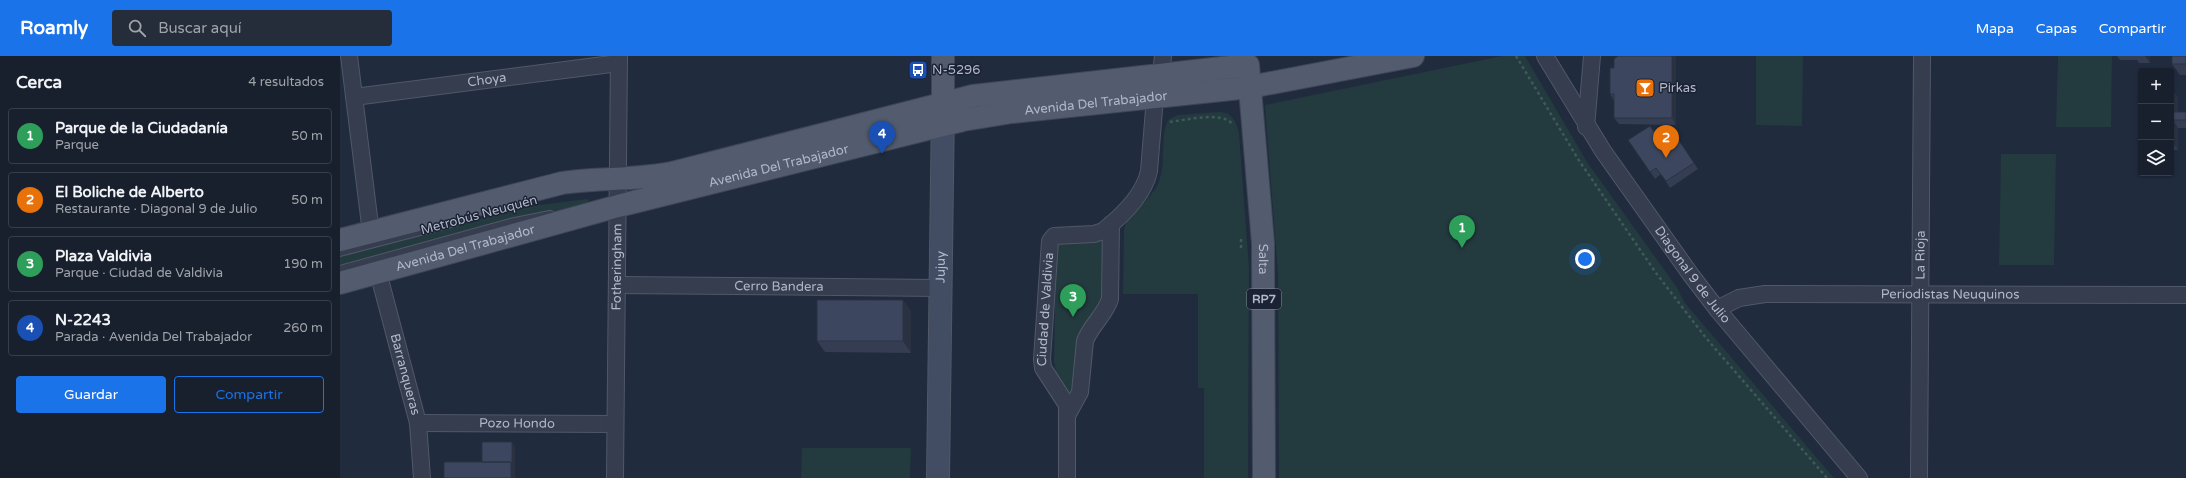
<!DOCTYPE html>
<html lang="es">
<head>
<meta charset="utf-8">
<style>
	body { margin:0; font-family:"Varela Round",sans-serif; background:#252d3a; color:#f1f3f6 }
	.controls { position:absolute; right:12px; top:12px; display:grid; overflow:hidden; border-radius:4px; box-shadow:0 1px 3px #0004 }
	.controls button { width:36px; height:36px; display:grid; place-items:center; padding:0; border:0; border-bottom:1px solid #363e4a; background:#18202e; color:#f1f3f6; font:20px sans-serif }
	.you { position:absolute; left:1245px; top:203px; width:14px; height:14px; margin:-10px; border:3px solid #fff; border-radius:50%; background:#1a73e8; box-shadow:0 0 0 6px #1a73e833 }
	.badge { display:grid; place-items:center; width:26px; height:26px; border-radius:50%; background:#1a73e8; color:#fff; font-size:13px; font-weight:700 }
	.pin { position:absolute; translate:-50% -33px; filter:drop-shadow(0 1px 2px #0008) }
	.pin::after { content:''; position:absolute; top:21px; width:14px; height:12px; background:inherit; clip-path:polygon(0 0,100% 0,50% 100%) }
	.list { margin:0; padding:0; list-style:none }
	h2 { display:flex; justify-content:space-between; align-items:center; height:52px; margin:0; padding:0 16px; font-size:17px }
	h2 small { font-size:13px; font-weight:400; color:#9fa3aa }
	.list li { display:grid; grid-template-columns:26px 1fr auto; gap:12px; align-items:center; box-sizing:border-box; height:56px; margin:0 8px 8px; padding:0 8px; border:1px solid #363e4a; border-radius:4px }
	.list b { display:block; font-size:15px; white-space:nowrap }
	.list p { margin:0; font-size:13px; white-space:nowrap; color:#9fa3aa }
	.list em { font-size:13px; font-style:normal; color:#9fa3aa }
	.actions { display:flex; gap:8px; padding:12px 16px }
	.actions a { flex:1; padding:9px 0; border:1px solid #1a73e8; border-radius:4px; text-align:center; font-size:14px; color:#1a73e8 }
	.actions .main { background:#1a73e8; color:#fff }
	.icon { flex:none; width:22px; height:22px; fill:none; stroke:currentColor; stroke-width:2; stroke-linecap:round; stroke-linejoin:round }
	.map { position:relative; flex:none; width:1846px; height:422px; overflow:hidden }
	header { display:flex; align-items:center; gap:24px; box-sizing:border-box; height:56px; padding:0 20px; background:#1a73e8; color:#fff }
	header strong { font-size:19px }
	nav { display:flex; gap:22px; margin-inline-start:auto; font-size:14px }
	.search { width:280px; height:36px; background:#252d3a; display:flex; align-items:center; gap:10px; box-sizing:border-box; padding:0 14px; border-radius:4px; color:#9fa3aa; font-size:15px }
	main { display:flex }
	aside { flex:1; background:#18202e }
	.map>svg:first-child { display:block }
</style>
</head>
<body>
<header>
<strong>Roamly</strong>
<div class="search"><svg class="icon" aria-label="search" viewBox="0 0 24 24"><circle cx="10" cy="10" r="6"/><path d="M15 15l6 6"/></svg>Buscar aquí</div>
<nav><a>Mapa</a><a>Capas</a><a>Compartir</a></nav>
</header>
<main>
<aside>
<h2>Cerca<small>4 resultados</small></h2>
<ul class="list">
<li><span class="badge" style="background:#2e9e5b">1</span><div><b>Parque de la Ciudadanía</b><p>Parque</p></div><em>50 m</em></li>
<li><span class="badge" style="background:#e8710a">2</span><div><b>El Boliche de Alberto</b><p>Restaurante · Diagonal 9 de Julio</p></div><em>50 m</em></li>
<li><span class="badge" style="background:#2e9e5b">3</span><div><b>Plaza Valdivia</b><p>Parque · Ciudad de Valdivia</p></div><em>190 m</em></li>
<li><span class="badge" style="background:#1a4fb4">4</span><div><b>N-2243</b><p>Parada · Avenida Del Trabajador</p></div><em>260 m</em></li>
</ul>
<div class="actions"><a class="main">Guardar</a><a>Compartir</a></div>
</aside>
<div class="map">
<svg width="1846" height="422" viewBox="0 0 1846 422">
	<rect width="100%" height="100%" fill="#202b3e"/>
	<path fill="#233a3f" d="M 1162,0 L 1185,0 L 1247,106 L 1336,230 L 1345,247 L 1494,422 L 939,422 L 938,218 L 925,49 Z
		M 1416,0 L 1463,0 L 1462,70 L 1416,69 Z
		M 1718,0 L 1772,0 L 1771,71 L 1716,71 Z
		M 879,56 C 892,56 896,65 899,77 L 909,212 L 908,422 L 864,422 L 864,332 L 858,332 L 858,238 L 783,238 L 784,174 L 786,166 C 795,154 811,142 818,128 C 827,108 819,84 828,64 L 837,59 Z
		M 1661,98 L 1716,98 L 1714,209 L 1659,209 Z
		M 247,143 L 249,144 L 246,150 L 174,162 L 0,209 L 0,199 L 191,150 Z
		M 723,184 L 764,185 L 767,232 L 737,332 L 731,338 L 716,317 L 714,305 L 716,189 Z
		M 462,392 L 571,392 L 570,422 L 461,422 Z"/>
	<g fill="none" stroke-linecap="round" stroke-linejoin="round">
		<g stroke="#505869" stroke-width="10">
			<path id="lane" d="M 0,196 L 115,166
				M 0,214 L 170,167 L 210,159"/>
		</g>
		<g stroke="#505869" stroke-width="18">
			<g id="street">
				<path d="M 9,0 L 31,177"/>
				<path id="s1" d="M 1205,0 L 1263,95 L 1351,219 L 1377,253 L 1519,422"/>
				<path d="M 821,18 L 823,0"/>
				<path id="s2" d="M 14,41 L 279,7"/>
				<path d="M 1246,71 L 1252,0"/>
				<path id="s3" d="M 38,216 L 78,367 L 82,422"/>
				<path id="s4" d="M 277,229 L 600,232"/>
				<path id="s5" d="M 1377,253 L 1399,242 L 1425,238 L 1846,239"/>
				<path d="M 728,358 L 740,336 L 745,285 C 751,269 765,259 770,243 L 771,168"/>
				<path id="s6" d="M 78,367 L 275,368"/>
				<path id="s7" d="M 275,422 L 279,0"/>
				<path id="s8" d="M 727,422 L 727,349 L 703,312 L 702,303 L 710,185 L 714,180 L 754,178 L 763,175 C 782,160 804,139 809,115 L 815,41"/>
				<path id="s9" d="M 1579,422 L 1582,0"/>
			</g>
		</g>
		<g stroke="#505869" stroke-width="24">
			<g id="secondary">
				<path id="s10" d="M 598,422 L 603,50"/>
			</g>
		</g>
		<g stroke="#3e4657" stroke-width="24">
			<g id="primary">
				<path d="M 603,47 L 603,0"/>
				<path id="s11" d="M 0,184 L 222,127 C 260,121 298,125 336,116 L 633,40 L 908,9 L 923,187 L 924,422"/>
				<path id="s12" d="M 0,227 L 278,150 L 623,64 L 672,56 L 910,31 L 1073,0"/>
			</g>
		</g>
		<path stroke="#40575c" stroke-width="2.5" stroke-dasharray="3 3" stroke-linecap="butt" d="M 1176,0 L 1238,103 L 1316,217 L 1366,282 L 1487,422
			M 830,66 C 845,64 883,55 892,68
			M 901,183 L 901,194"/>
		<use href="#lane" stroke="#353d4e" stroke-width="8"/>
		<use href="#street" stroke="#353d4e" stroke-width="16"/>
		<use href="#secondary" stroke="#424c62" stroke-width="22"/>
		<use href="#primary" stroke="#525c6e" stroke-width="22"/>
	</g>
	<path fill="#343d52" d="M 1777,0 L 1810,0 L 1810,7 L 1799,7 L 1797,4 L 1780,4 Z
		M 1846,0 L 1846,19 L 1840,19 L 1832,8 Z
		M 1336,2 L 1336,69 L 1279,68 L 1274,62 L 1274,45 L 1270,38 Z
		M 1831,34 L 1832,34 L 1838,42 L 1838,56 L 1846,56 L 1846,72 L 1838,72 L 1838,94 L 1831,94 Z
		M 1330,71 L 1358,113 L 1330,132 L 1321,118 L 1315,123 L 1288,84 L 1317,80 Z
		M 563,244 L 571,256 L 571,297 L 485,296 L 477,285 Z"/>
	<path fill="#2a3242" d="M 1332,0 L 1335,0 L 1336,2 L 1336,69 L 1332,62 Z
		M 1805,0 L 1810,0 L 1810,7 Z
		M 1832,34 L 1838,42 L 1838,64 L 1832,56 Z
		M 1833,64 L 1838,72 L 1838,94 L 1832,86 Z
		M 563,244 L 571,256 L 571,297 L 563,285 Z
		M 172,386 L 175,390 L 175,422 L 171,422 L 171,406 Z"/>
	<path fill="#3c475f" stroke="#2a3242" d="M 1278,0 L 1332,0 L 1332,62 L 1274,62 L 1274,38 L 1270,38 L 1270,12 L 1274,12 L 1274,3 Z
		M 1832,0 L 1846,0 L 1846,8 L 1832,8 Z
		M 1831,34 L 1832,34 L 1832,56 L 1846,56 L 1846,64 L 1833,64 L 1832,86 L 1831,86 Z
		M 1310,70 L 1317,80 L 1330,71 L 1354,107 L 1326,125 L 1316,112 L 1310,116 L 1288,84 Z
		M 477,244 L 563,244 L 563,285 L 477,285 Z
		M 142,386 L 172,386 L 172,408 L 171,406 L 142,406 Z
		M 104,406 L 171,406 L 171,422 L 104,422 Z"/>
	<defs>
		<g id="bus-square" transform="scale(1)"><rect x="-9" y="-9" width="18" height="18" rx="4" fill="#1a4fb4" stroke="#1a2233"/><path d="M-5-6H5V4H4V6H2V4H-2V6H-4V4H-5ZM-3.5-4V0h7V-4ZM-3.5 1.2v1.5H-2V1.2ZM2 1.2v1.5H3.5V1.2Z" fill="#fff"/></g>
		<g id="bar-square" transform="scale(1)"><rect x="-9" y="-9" width="18" height="18" rx="4" fill="#e8710a" stroke="#1a2233"/><path d="M-6-5H6L.8 .8V4.5H3.5V6h-7V4.5H-.8V.8Z" fill="#fff"/></g>
	</defs>
	<g fill-rule="evenodd">
		<use href="#bus-square" x="578" y="14"/>
		<use href="#bar-square" x="1305" y="32"/>
	</g>
	<g text-anchor="middle" dominant-baseline="central" stroke-width="3" stroke-linejoin="round" paint-order="stroke">
		<rect fill="#1a2233" stroke="#838b9d" stroke-width="1" x="907" y="233" width="34" height="20" rx="3"/>
		<g font-size="12" font-weight="bold" fill="#b0b8ca">
			<text x="924" y="243">RP7</text>
		</g>
		<g font-size="13" fill="#b0b8ca" stroke="#1a2233" text-anchor="start">
			<text x="592" y="14">N-5296</text>
			<text x="1319" y="32">Pirkas</text>
		</g>
		<g font-size="13" fill="#b0b8ca" stroke="#1a2233">
			<text stroke="none"><textPath href="#s2" startOffset="134">Choya</textPath></text>
			<text stroke="none"><textPath href="#s12" startOffset="778">Avenida Del Trabajador</textPath></text>
			<text stroke="none"><textPath href="#s12" startOffset="454">Avenida Del Trabajador</textPath></text>
			<text transform="translate(139 159) rotate(-15)">Metrobús Neuquén</text>
			<text stroke="none"><textPath href="#s12" startOffset="130">Avenida Del Trabajador</textPath></text>
			<text stroke="none"><textPath href="#s9" startOffset="223">La Rioja</textPath></text>
			<text stroke="none"><textPath href="#s11" startOffset="1122">Salta</textPath></text>
			<text stroke="none"><textPath href="#s7" startOffset="211">Fotheringham</textPath></text>
			<text stroke="none"><textPath href="#s10" startOffset="211">Jujuy</textPath></text>
			<text stroke="none"><textPath href="#s1" startOffset="264">Diagonal 9 de Julio</textPath></text>
			<text stroke="none"><textPath href="#s4" startOffset="162">Cerro Bandera</textPath></text>
			<text stroke="none"><textPath href="#s5" startOffset="236">Periodistas Neuquinos</textPath></text>
			<text stroke="none"><textPath href="#s8" startOffset="176">Ciudad de Valdivia</textPath></text>
			<text stroke="none"><textPath href="#s3" startOffset="106">Barranqueras</textPath></text>
			<text stroke="none"><textPath href="#s6" startOffset="99">Pozo Hondo</textPath></text>
		</g>
	</g>
</svg>
<div class="controls">
<button>+</button>
<button>−</button>
<button><svg class="icon" aria-label="layers" viewBox="0 0 24 24"><path d="M12 4l9 5-9 5-9-5zM3 14l9 5 9-5"/></svg></button>
</div>
<div class="you"></div>
<div class="pin badge" style="left:1122px;top:192px;background:#2e9e5b">1</div>
<div class="pin badge" style="left:1326px;top:102px;background:#e8710a">2</div>
<div class="pin badge" style="left:733px;top:261px;background:#2e9e5b">3</div>
<div class="pin badge" style="left:542px;top:98px;background:#1a4fb4">4</div>
</div>
</main>
</body>
</html>
